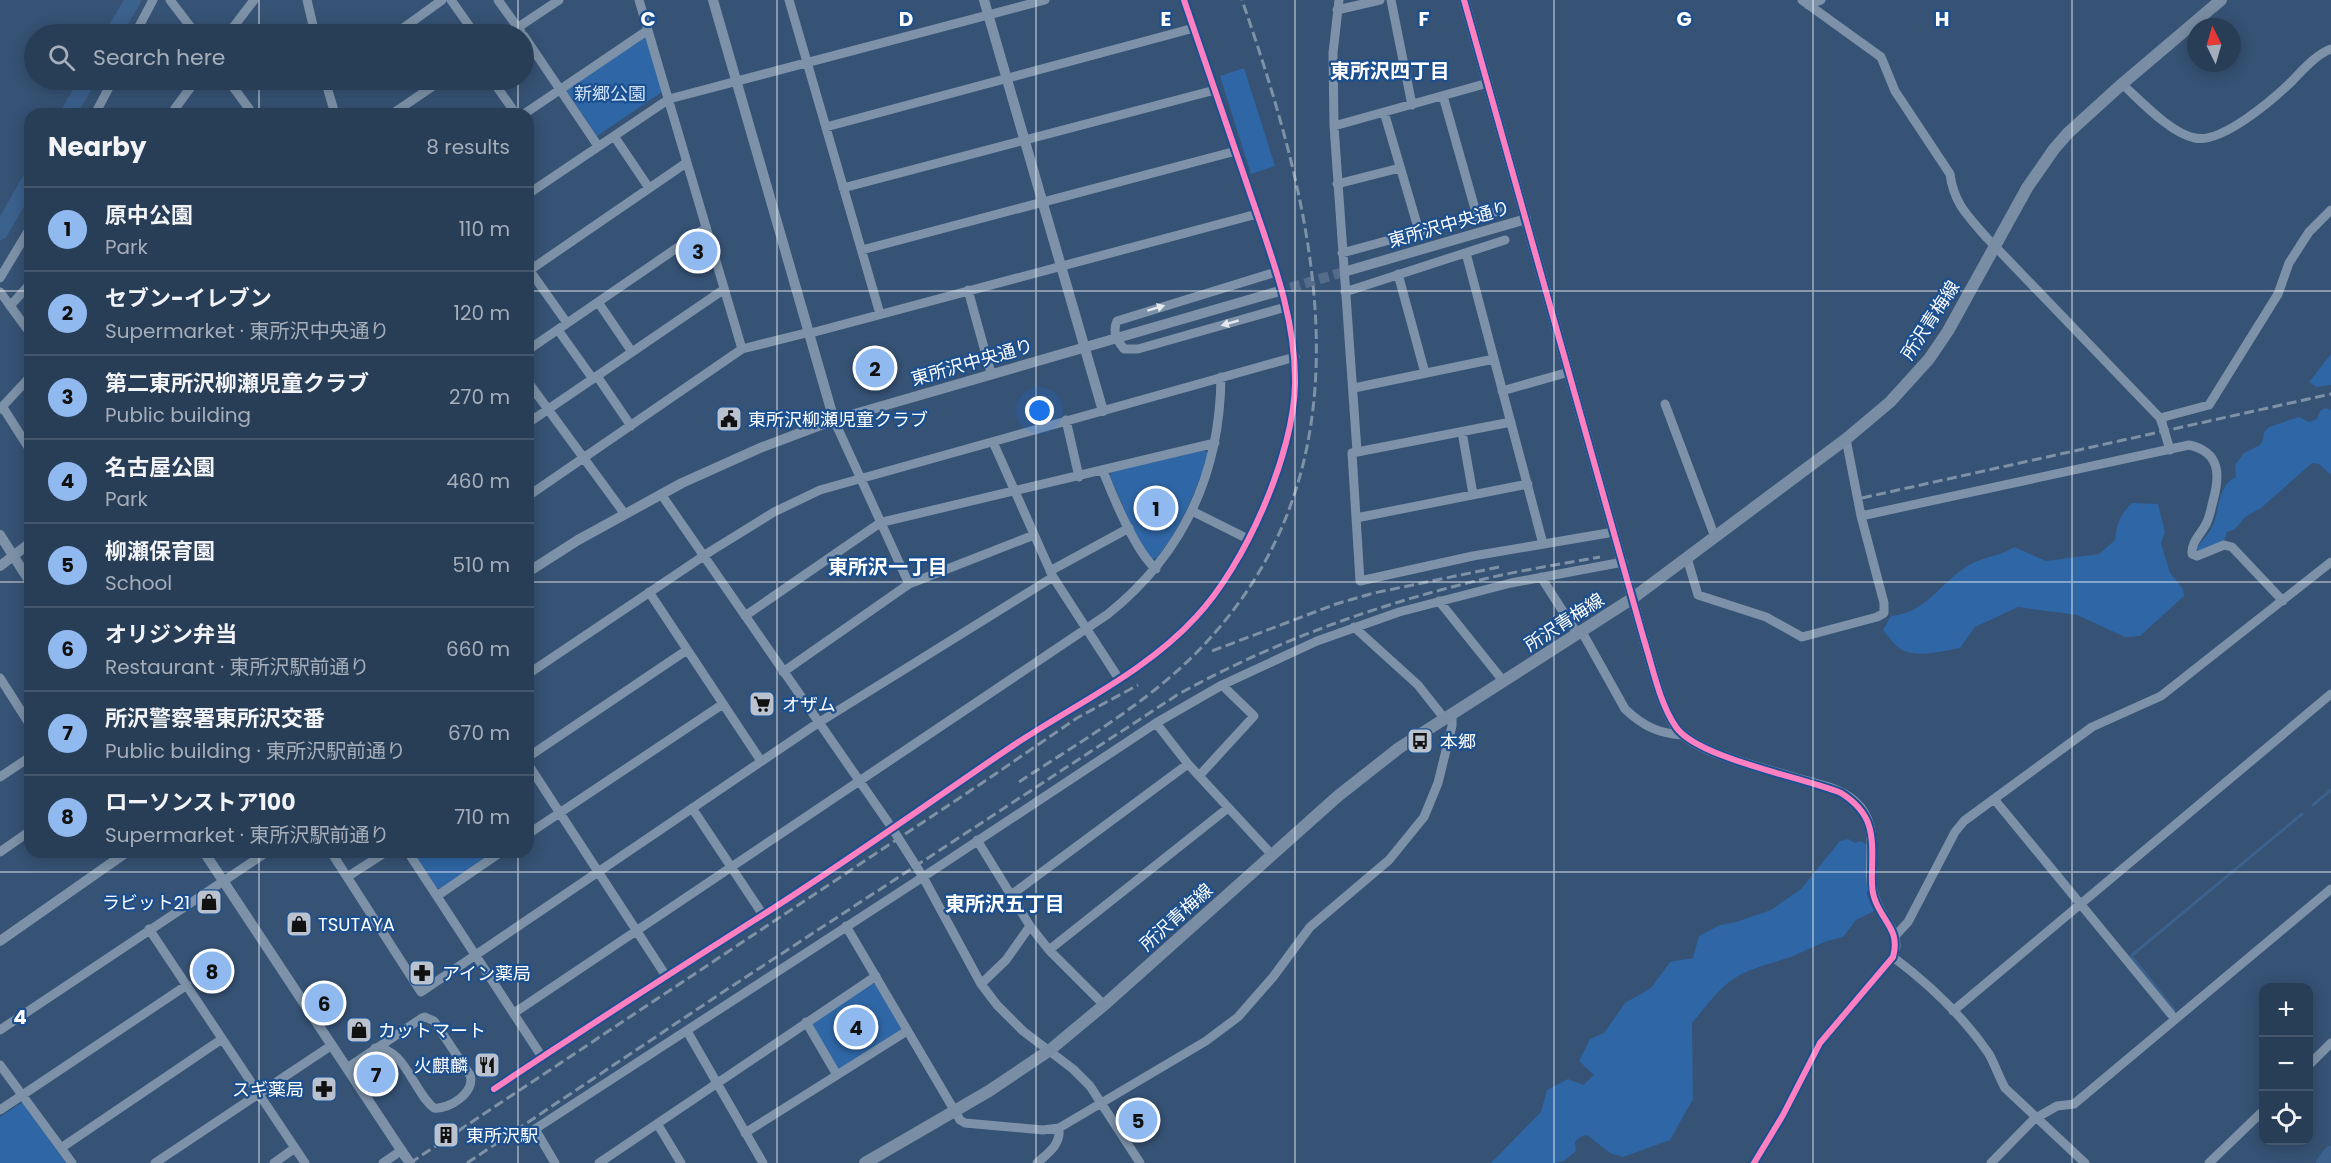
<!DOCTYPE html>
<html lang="en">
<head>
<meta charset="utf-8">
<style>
	body { margin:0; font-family:Poppins,"Noto Sans JP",sans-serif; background:#344961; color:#f1f3f6 }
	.controls { position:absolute; right:18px; bottom:18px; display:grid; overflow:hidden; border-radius:12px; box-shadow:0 3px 15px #0003 }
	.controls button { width:54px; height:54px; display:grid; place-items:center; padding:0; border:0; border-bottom:2px solid #44576d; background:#283e57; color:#f1f3f6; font:30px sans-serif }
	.compass { position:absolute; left:2187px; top:18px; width:54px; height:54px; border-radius:50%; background:#283e57; box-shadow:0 3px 15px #0003; rotate:355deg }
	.you { position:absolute; left:1040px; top:411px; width:21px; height:21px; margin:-15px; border:4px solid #fff; border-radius:50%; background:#1a73e8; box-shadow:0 0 0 9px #1a73e833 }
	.badge { display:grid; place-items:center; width:39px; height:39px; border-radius:50%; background:#90b9f0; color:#111; font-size:20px; font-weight:700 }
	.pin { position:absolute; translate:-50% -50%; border:3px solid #fff; box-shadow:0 2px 6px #0006 }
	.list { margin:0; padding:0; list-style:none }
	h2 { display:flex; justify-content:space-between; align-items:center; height:78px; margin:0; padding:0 24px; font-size:26px }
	h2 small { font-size:20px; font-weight:400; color:#a5aeba }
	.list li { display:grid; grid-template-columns:39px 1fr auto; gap:18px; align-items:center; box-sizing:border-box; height:84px; padding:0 24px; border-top:2px solid #44576d }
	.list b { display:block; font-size:22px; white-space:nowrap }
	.list p { margin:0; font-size:20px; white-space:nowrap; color:#a5aeba }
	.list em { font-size:20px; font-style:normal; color:#a5aeba }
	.icon { flex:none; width:33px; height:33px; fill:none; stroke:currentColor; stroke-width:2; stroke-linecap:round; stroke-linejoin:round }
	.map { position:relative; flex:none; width:2331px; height:1163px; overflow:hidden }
	.search { position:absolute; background:#283e57; box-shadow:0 3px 15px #0003; left:24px; top:24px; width:510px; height:66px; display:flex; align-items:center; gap:15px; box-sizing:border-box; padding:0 21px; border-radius:33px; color:#a5aeba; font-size:22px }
	.panel { position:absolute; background:#283e57; box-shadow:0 3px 15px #0003; left:24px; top:108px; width:510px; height:750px; border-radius:18px }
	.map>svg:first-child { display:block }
</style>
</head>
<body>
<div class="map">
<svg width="2331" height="1163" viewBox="0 0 2331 1163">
	<rect width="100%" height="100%" fill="#365274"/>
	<path fill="#2f66a5" d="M 642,37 L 646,38 L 662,92 L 597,136 L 566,90 Z
		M 1244,68 L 1275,166 L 1251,174 L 1220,76 Z
		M 2331,354 L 2331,385 L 2316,387 L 2309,382 Z
		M 2325,408 L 2331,410 L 2331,475 L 2319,464 L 2312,463 L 2261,508 L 2245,517 L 2235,529 L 2227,532 L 2223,543 L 2199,552 L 2196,549 C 2201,542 2207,536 2211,529 C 2221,512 2216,486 2236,477 L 2235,465 L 2244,453 L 2260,445 L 2263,440 L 2264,432 L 2269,427 L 2299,417 L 2309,422 L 2317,419 L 2320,411 Z
		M 1204,450 L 1208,453 C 1197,492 1181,526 1157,558 L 1151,559 L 1132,527 L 1110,476 L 1111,472 Z
		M 2132,503 L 2158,504 L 2165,532 L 2161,543 L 2170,573 L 2183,589 L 2184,596 L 2140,636 L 2125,637 L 2077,615 L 2018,607 L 1975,627 L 1960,648 C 1944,651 1913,659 1899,648 C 1893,643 1888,636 1883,630 L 1891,616 C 1928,613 1941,580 1971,564 C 1986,556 2001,556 2014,547 L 2046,561 L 2099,554 L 2115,540 C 2117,524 2120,514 2132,503 Z
		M 1848,839 L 1855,843 L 1861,841 L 1867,845 L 1867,895 L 1874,911 L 1856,920 L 1843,937 C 1822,941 1810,949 1791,957 C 1773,963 1754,967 1738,976 C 1719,987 1706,1007 1692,1023 L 1693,1099 L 1670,1140 L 1623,1157 L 1610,1153 L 1587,1135 L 1580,1137 L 1575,1142 L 1576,1151 L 1564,1161 L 1555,1163 L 1491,1163 L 1541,1112 L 1547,1090 L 1568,1079 L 1583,1085 L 1594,1075 L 1579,1061 L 1590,1039 L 1604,1033 L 1625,1003 L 1651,988 L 1670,962 L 1693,958 L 1699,936 L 1720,925 L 1736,922 L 1771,910 L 1801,889 L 1840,841 Z
		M 413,852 L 494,852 L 441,889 L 437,888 Z
		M 870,984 L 875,984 L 901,1028 L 900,1032 L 840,1070 L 836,1069 L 811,1026 L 812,1022 Z
		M 22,1102 L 66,1163 L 0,1163 L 0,1117 Z"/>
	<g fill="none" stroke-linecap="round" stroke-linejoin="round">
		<path stroke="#3b618d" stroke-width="3" d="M 2313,805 L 2331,790
			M 2174,1010 L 2131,956 L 2302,814"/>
		<path stroke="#3b618d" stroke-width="16" d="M 113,34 L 133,0
			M 68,114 L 88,80
			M 0,232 L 30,180
			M 2324,1163 L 2331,1154"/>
		<path stroke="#546c89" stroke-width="10" stroke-dasharray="10 5" stroke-linecap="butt" d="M 1276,292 L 1347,271"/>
		<path stroke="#7d92a8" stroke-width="9" d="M 170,0 L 196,34
			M 307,0 L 315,34
			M 451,0 L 475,34
			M 498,0 L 521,32
			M 639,0 L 742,349
			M 789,0 L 880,314
			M 1339,0 L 1333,53 L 1334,126 L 1357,451
			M 1391,0 L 1412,105
			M 1802,0 L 1881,57 L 1895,91 L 1950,174 C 1954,204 1968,216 1987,238 L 2160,418 L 2162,423
			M 1808,5 L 1821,0
			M 1337,10 L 1380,0
			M 135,34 L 153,0
			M 228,34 L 254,0
			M 395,34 L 442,0
			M 508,34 L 559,0
			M 524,36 L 598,146
			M 228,80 L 253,114
			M 325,80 L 335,114
			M 492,80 L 516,114
			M 2122,84 C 2141,101 2170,133 2195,138 C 2221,144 2271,101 2289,84 C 2301,72 2315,55 2331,49
			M 1384,112 L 1419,231
			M 95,114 L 113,80
			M 171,114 L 196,80
			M 392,114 L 442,80
			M 524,114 L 648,30
			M 1334,126 L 1488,83
			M 826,127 L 1194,28
			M 614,136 L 649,188
			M 1337,184 L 1400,168
			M 843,188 L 1215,90
			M 528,194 L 669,99 L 1045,0
			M 1477,216 L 1499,211
			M 862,250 L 1236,151
			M 1342,253 L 1477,216 L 1443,96
			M 1466,253 L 1543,544
			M 528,268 L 567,323
			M 530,270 L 686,163
			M 1276,272 L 1117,321 C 1112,332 1117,340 1124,349 L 1138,349 L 1286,307
			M 1398,274 L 1425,373
			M 0,278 L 30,228
			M 968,290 L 991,373
			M 0,292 L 30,333
			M 1345,292 L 1505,240
			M 598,302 L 632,352
			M 10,306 L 30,284
			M 558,330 L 593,379
			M 811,333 L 1257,214
			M 528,350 L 706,228
			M 597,376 L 631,426
			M 528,382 L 624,513
			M 1354,388 L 1494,359
			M 1502,391 L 1569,372
			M 1665,404 L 1715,537
			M 2,406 L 30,450
			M 0,409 L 30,377
			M 2160,418 L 2209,405 L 2278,294 L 2289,263 L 2309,232 L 2331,210
			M 834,420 L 909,584
			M 1066,420 L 1079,477
			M 1511,422 L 1352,453 L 1360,581 L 1473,556 L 1614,532
			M 528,423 L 723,290
			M 1462,432 L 1473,494
			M 1846,439 L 1861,516 L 2189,445 C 2221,452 2220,476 2213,501 C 2211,508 2210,517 2206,524 C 2201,534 2191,542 2192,554 L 2197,556 L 2224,545 L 2232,547 L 2283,601
			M 993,442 L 1053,577 L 1119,679
			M 1103,471 C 1113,497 1136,552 1156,569
			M 661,494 L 892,828
			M 528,496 L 742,349 L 810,332
			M 1192,511 L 1248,539
			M 1356,518 L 1528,484
			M 1687,558 L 1698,595 L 1766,617 L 1802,637 L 1877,617 L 1884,613 L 1884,603 L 1861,516
			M 1050,571 L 1129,528
			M 1541,577 L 1578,635
			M 649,592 L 761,761
			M 1439,601 L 1504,682
			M 745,616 L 877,525 L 887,521 L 1215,443
			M 1354,627 L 1418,685 L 1444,718
			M 1582,632 L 1625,709 C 1643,726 1659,734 1684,735
			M 783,672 L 909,584 L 1034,535
			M 528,674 L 711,551 L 774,512 L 820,490 L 1295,357
			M 0,678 L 30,725
			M 1156,723 L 1188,764 L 1272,855
			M 528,757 L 687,650
			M 528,764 L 666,976
			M 1199,776 L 1254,716 L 1222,685
			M 0,777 L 30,757
			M 1994,799 L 2175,1019
			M 692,808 L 763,915
			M 528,834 L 723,704
			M 977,840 L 1030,926 L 1049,950 L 1104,1005
			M 0,852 L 30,831
			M 331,852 L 421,992 L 818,723 L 1053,577
			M 408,852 L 542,1057
			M 347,877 L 386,852
			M 923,877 L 981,984 L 997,1005 L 1023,1031 L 1073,1069 L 1090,1086 L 1140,1163
			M 1011,895 L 1188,764
			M 437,896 L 501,852
			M 846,926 L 960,1120 L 965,1123 L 1043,1130 L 1059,1128 L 1206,1041 L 1238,1017 L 1273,977 L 1310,927 L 1389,860 L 1424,817 L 1438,783 L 1452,726 L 1452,713
			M 149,929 L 305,1163
			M 1049,950 L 1228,808
			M 1893,957 C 1929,984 1963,1016 1989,1054 C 1995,1065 1999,1077 2005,1088 L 2085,1163
			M 981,984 L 1006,960 L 1030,926
			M 1953,1011 L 2331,694
			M 514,1013 L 1108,614 C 1184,553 1220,474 1221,377
			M 806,1022 L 837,1075
			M 0,1030 L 267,852
			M 687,1031 L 763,1163
			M 0,1065 L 72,1163
			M 2308,1066 L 2331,1043
			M 347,1068 L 422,1018 L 425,1017 L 434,1021 L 470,1075 C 476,1092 449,1110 434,1108 C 414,1093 404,1046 375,1048
			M 494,1089 C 582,1030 671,973 761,916 C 843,864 924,806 1005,751 C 1069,707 1144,674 1196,617 C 1245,565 1294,454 1295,384 C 1296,317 1271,255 1250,193 C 1228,129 1206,65 1184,0
			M 0,1110 L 187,985
			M 658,1125 L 681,1163
			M 745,1133 L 907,1031
			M 61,1148 L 222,1039
			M 155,1163 L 332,1045
			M 274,1163 L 295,1148
			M 383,1163 L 402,1150
			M 555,1163 L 535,1129 L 923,877 L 1156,723 L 1222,685 L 1317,641 L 1399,612 L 1511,583 L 1623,562
			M 599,1163 L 876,976
			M 1037,1163 C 1048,1153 1061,1145 1059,1128
			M 1754,1163 L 1783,1115 L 1820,1043 L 1893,957 L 1896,946 L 1895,936 L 1908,922 L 1955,832 L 1964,821 L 2092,727 L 2161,696 L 2331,562
			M 1991,1163 L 2034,1119 L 2057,1106 L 2074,1104 L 2331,889
			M 2209,1163 L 2264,1110"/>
		<path stroke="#7d92a8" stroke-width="10" d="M 713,0 L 834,420
			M 984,0 L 1103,411
			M 1464,0 L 1644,640 C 1653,668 1659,701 1675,726 C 1693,753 1764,768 1795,778 C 1814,784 1838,787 1854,801 C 1884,827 1864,864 1874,896 C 1878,911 1889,923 1895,936
			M 1347,271 L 1526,219
			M 0,535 L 30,582
			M 0,566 L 30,543
			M 528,572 L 578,540 L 682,483 L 760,448 L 834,420 L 1276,292
			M 204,852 L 405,1156
			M 0,941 L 127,852"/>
		<path stroke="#798da4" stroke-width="12" d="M 865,1163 L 989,1091 L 1050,1050 L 1104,1005 L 1338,796 L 1399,748 L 1633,598 L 1846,439 L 1890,402 L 1929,359 L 1948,331 L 2027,188 L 2054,149 L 2068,133 L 2122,84 L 2221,0"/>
		<path stroke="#7e92a7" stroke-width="3" stroke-dasharray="10 4.5" stroke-linecap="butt" d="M 1862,498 L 2331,394
			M 1212,651 L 1336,604 L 1374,593 L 1499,567
			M 1019,782 C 1081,741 1148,703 1200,649 C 1379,463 1317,216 1242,0
			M 410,1163 L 988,779 L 1077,718 L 1138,685
			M 467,1163 L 723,992 L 1177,695 C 1272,642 1378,604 1484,579 C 1522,570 1562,564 1600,557"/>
		<path stroke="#7d92a8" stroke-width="9" d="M 2162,423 L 2170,450
			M 892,828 L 923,877"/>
		<path stroke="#7d92a8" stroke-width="10" d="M 405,1156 L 410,1163"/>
		<g stroke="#1b4f8f" stroke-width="10">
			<path id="cycleway" d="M 1464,0 L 1644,640 C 1653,668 1659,702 1676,727 C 1697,758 1802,777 1841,793 C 1873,813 1873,834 1872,869 C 1872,878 1871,888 1874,897 C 1881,921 1901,929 1893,957 L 1820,1043 L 1783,1115 L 1754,1163
				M 494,1089 C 582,1030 671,973 761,916 C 843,864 924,806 1005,751 C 1069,707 1144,674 1196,617 C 1245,565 1294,454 1295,384 C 1296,317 1271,255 1250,193 C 1228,129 1206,65 1184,0"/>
		</g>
		<use href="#cycleway" stroke="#ff80c0" stroke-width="6"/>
	</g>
	<defs><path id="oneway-solid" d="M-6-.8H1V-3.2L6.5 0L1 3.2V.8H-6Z" transform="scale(1.5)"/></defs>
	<g fill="#e5e9ee">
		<use href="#oneway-solid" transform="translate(1156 308) rotate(-17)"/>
		<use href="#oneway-solid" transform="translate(1230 323) rotate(164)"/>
	</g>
	<path fill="none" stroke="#fff" stroke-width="1.5" stroke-opacity="0.55" d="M 259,0 L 259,34M 518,0 L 518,34M 777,0 L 777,1163M 1036,0 L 1036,1163M 1295,0 L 1295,1163M 1554,0 L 1554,1163M 1813,0 L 1813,1163M 2072,0 L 2072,1163M 259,80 L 259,114M 518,80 L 518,114M 0,291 L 30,291M 528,291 L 2331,291M 0,582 L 30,582M 528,582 L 2331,582M 259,852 L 259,1163M 518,852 L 518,1163M 0,872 L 2331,872"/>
	<defs>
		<g id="civic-square" transform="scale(1.35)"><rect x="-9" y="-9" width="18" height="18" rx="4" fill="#b9c2ce" stroke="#1b4f8f"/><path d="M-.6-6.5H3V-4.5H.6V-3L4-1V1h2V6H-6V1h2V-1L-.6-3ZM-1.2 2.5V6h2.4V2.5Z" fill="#111"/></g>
		<g id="supermarket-square" transform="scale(1.35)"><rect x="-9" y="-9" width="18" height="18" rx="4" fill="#b9c2ce" stroke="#1b4f8f"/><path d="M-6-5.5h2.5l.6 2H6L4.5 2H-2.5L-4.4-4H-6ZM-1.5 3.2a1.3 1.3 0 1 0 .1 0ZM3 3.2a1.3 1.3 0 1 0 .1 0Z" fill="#111"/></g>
		<g id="bus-square" transform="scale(1.35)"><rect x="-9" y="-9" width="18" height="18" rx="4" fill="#b9c2ce" stroke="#1b4f8f"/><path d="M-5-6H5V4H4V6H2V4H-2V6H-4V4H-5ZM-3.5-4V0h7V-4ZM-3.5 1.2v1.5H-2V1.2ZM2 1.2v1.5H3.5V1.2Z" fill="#111"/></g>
		<g id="shop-square" transform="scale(1.35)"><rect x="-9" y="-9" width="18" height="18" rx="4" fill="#b9c2ce" stroke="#1b4f8f"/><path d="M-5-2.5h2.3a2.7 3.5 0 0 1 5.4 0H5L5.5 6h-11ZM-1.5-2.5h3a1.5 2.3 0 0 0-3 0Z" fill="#111"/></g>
		<g id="pharmacy-square" transform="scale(1.35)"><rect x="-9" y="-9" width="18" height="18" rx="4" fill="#b9c2ce" stroke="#1b4f8f"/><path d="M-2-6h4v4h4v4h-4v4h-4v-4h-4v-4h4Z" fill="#111"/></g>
		<g id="restaurant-square" transform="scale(1.35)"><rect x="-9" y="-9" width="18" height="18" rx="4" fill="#b9c2ce" stroke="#1b4f8f"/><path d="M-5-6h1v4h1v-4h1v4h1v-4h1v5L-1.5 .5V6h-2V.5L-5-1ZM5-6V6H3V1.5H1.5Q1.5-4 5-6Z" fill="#111"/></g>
		<g id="building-square" transform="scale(1.35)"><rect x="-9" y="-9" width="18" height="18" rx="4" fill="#b9c2ce" stroke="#1b4f8f"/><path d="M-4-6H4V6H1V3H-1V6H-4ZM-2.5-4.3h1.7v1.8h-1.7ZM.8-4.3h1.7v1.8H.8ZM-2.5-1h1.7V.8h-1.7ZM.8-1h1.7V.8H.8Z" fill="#111"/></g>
	</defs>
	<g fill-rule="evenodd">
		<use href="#civic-square" x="729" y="419"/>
		<use href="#supermarket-square" x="762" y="704"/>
		<use href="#bus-square" x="1420" y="741"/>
		<use href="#shop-square" x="209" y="902"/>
		<use href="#shop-square" x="299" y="924"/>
		<use href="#pharmacy-square" x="422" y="973"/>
		<use href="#shop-square" x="359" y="1030"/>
		<use href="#restaurant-square" x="487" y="1065"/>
		<use href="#pharmacy-square" x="324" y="1089"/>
		<use href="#building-square" x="446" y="1135"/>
	</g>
	<g text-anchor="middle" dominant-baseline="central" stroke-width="4.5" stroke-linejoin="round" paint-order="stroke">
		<g font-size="18" fill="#cfe3fa" stroke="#1b4f8f">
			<text x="610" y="93">新郷公園</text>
		</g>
		<g font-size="18" fill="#fff" stroke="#1b4f8f">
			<text transform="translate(1449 224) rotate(-16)">東所沢中央通り</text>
			<text transform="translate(1930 320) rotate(-57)">所沢青梅線</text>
			<text transform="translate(972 362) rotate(-16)">東所沢中央通り</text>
			<text transform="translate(1564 622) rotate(-33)">所沢青梅線</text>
			<text transform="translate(1176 917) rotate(-42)">所沢青梅線</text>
		</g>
		<g font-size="18" fill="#fff" stroke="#1b4f8f" text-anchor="start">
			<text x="748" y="419">東所沢柳瀬児童クラブ</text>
			<text x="782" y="704">オザム</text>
			<text x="1440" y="741">本郷</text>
			<text x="190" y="902" text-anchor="end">ラビット21</text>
			<text x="318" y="924">TSUTAYA</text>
			<text x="442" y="973">アイン薬局</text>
			<text x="378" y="1030">カットマート</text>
			<text x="468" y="1065" text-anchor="end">火麒麟</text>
			<text x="304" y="1089" text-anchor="end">スギ薬局</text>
			<text x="466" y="1135">東所沢駅</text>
		</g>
		<g font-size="20" font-weight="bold" fill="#fff" stroke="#1b4f8f">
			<text x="1390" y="71">東所沢四丁目</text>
			<text x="888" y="567">東所沢一丁目</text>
			<text x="1005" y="904">東所沢五丁目</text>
		</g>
	</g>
	<g font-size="20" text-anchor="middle" font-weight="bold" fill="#fff" stroke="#1b4f8f" stroke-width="4.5" stroke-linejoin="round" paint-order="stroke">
		<text x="648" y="26">C</text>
		<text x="906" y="26">D</text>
		<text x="1166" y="26">E</text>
		<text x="1424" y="26">F</text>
		<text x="1684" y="26">G</text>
		<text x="1942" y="26">H</text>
		<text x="20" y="1024">4</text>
	</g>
</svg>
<div class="controls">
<button>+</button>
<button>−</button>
<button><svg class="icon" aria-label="locate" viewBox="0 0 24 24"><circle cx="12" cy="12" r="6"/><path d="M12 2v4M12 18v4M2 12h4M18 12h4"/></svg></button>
</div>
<svg class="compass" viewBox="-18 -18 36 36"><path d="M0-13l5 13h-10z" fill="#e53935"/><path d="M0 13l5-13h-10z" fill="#a5aeba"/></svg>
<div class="you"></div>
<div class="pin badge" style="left:1156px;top:508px">1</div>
<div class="pin badge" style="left:875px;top:368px">2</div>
<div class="pin badge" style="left:698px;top:251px">3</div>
<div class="pin badge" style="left:856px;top:1027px">4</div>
<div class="pin badge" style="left:1138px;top:1120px">5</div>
<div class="pin badge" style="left:324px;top:1003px">6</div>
<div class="pin badge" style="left:376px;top:1074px">7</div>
<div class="pin badge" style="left:212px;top:971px">8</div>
<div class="search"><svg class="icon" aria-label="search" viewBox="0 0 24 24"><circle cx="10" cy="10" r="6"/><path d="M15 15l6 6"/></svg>Search here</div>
<section class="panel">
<h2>Nearby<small>8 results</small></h2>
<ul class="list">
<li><span class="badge">1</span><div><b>原中公園</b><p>Park</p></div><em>110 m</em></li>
<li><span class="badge">2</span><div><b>セブン-イレブン</b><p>Supermarket · 東所沢中央通り</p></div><em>120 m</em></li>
<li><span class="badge">3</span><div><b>第二東所沢柳瀬児童クラブ</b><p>Public building</p></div><em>270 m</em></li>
<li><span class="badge">4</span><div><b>名古屋公園</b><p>Park</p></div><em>460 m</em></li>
<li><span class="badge">5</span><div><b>柳瀬保育園</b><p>School</p></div><em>510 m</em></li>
<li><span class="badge">6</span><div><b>オリジン弁当</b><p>Restaurant · 東所沢駅前通り</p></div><em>660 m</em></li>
<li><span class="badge">7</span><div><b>所沢警察署東所沢交番</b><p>Public building · 東所沢駅前通り</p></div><em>670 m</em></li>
<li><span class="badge">8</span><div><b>ローソンストア100</b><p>Supermarket · 東所沢駅前通り</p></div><em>710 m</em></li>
</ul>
</section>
</div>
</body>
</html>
